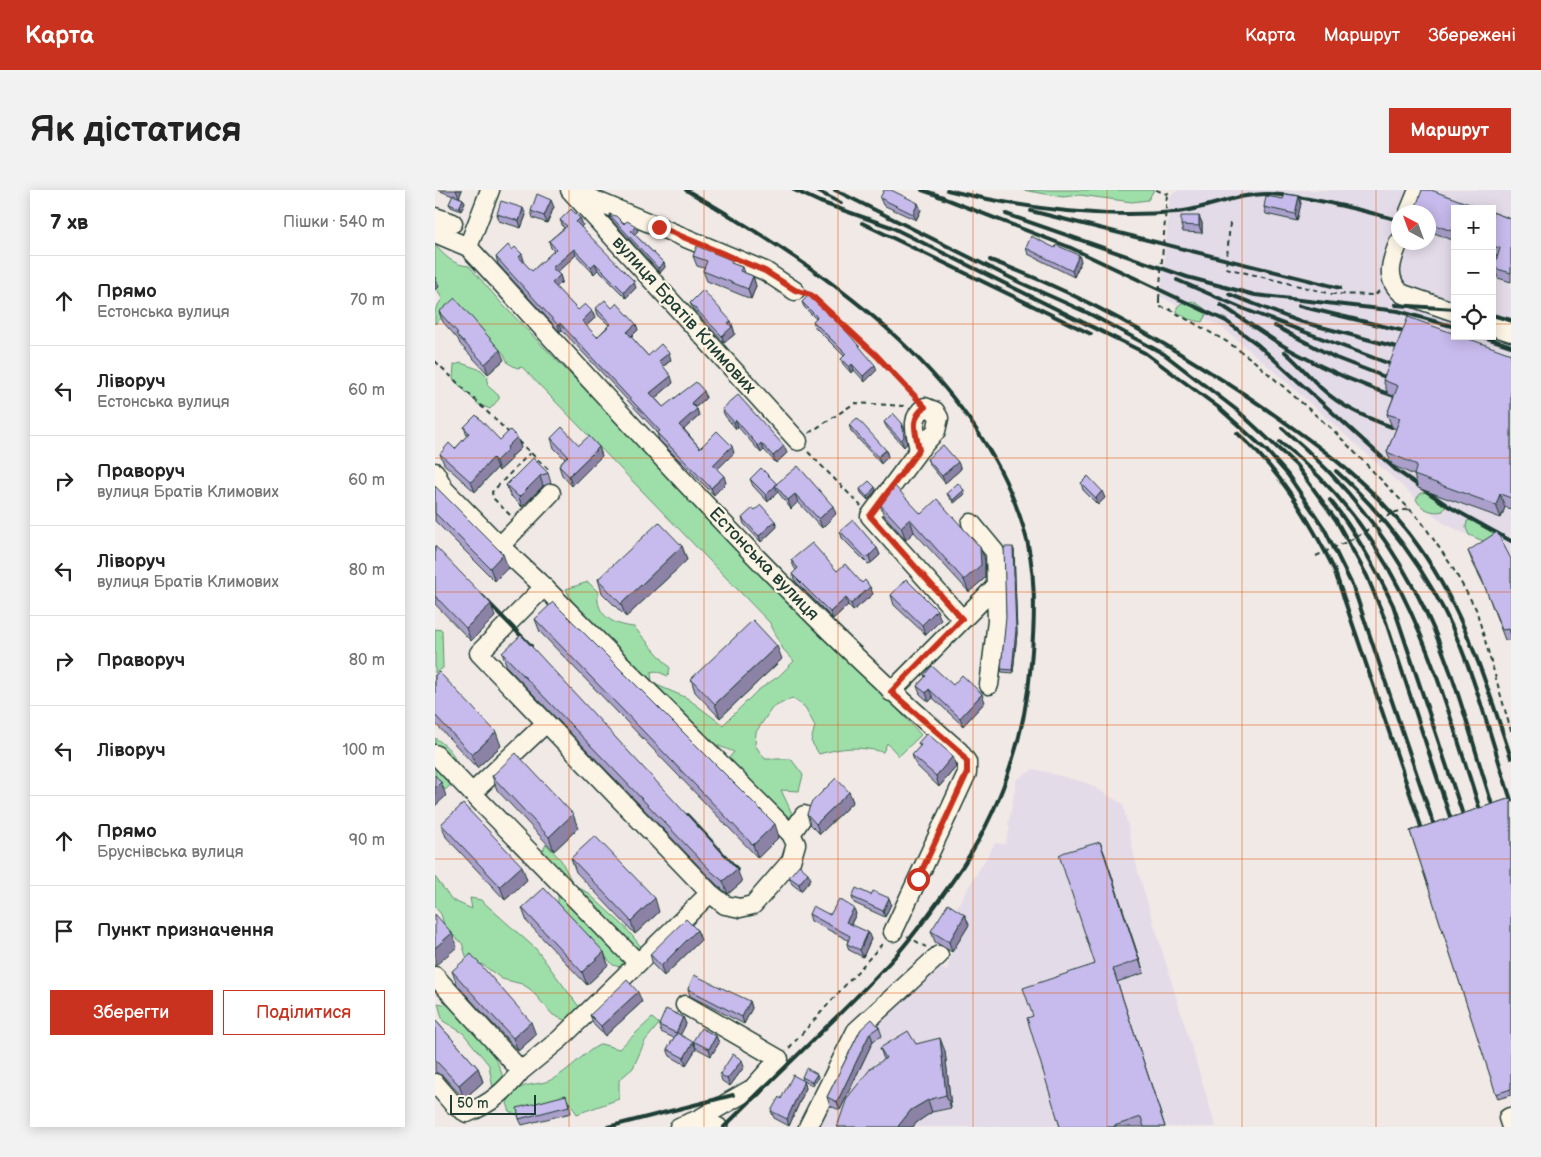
<!DOCTYPE html>
<html lang="uk">
<head>
<meta charset="utf-8">
<style>
	body { margin:0; font-family:"Balsamiq Sans",sans-serif; background:#f2f2f2; color:#222 }
	.controls { position:absolute; right:15px; top:15px; display:grid; overflow:hidden; border-radius:0px; box-shadow:0 2px 12px #0003 }
	.controls button { width:45px; height:45px; display:grid; place-items:center; padding:0; border:0; border-bottom:1px solid #e0e0e0; background:#fff; color:#222; font:25px sans-serif }
	.compass { position:absolute; left:956px; top:15px; width:45px; height:45px; border-radius:50%; background:#fff; box-shadow:0 2px 12px #0003; rotate:319deg }
	.scale { position:absolute; left:15px; bottom:12px; width:86px; box-sizing:border-box; padding-left:5px; border:2px solid #1f3d34; border-top:0; font-size:14px; line-height:18px; white-space:nowrap; color:#1f3d34; -webkit-text-stroke:4px #fcf5e5; paint-order:stroke }
	.stop { position:absolute; width:15px; height:15px; margin:-11px; border:4px solid #c8321e; border-radius:50%; background:#fff }
	.stop.end { background:#c8321e; border-color:#fff; box-shadow:0 1px 5px #0008 }
	.list { margin:0; padding:0; list-style:none }
	h2 { display:flex; justify-content:space-between; align-items:center; height:65px; margin:0; padding:0 20px; font-size:21px }
	h2 small { font-size:16px; font-weight:400; color:#767676 }
	.list li { display:grid; grid-template-columns:32px 1fr auto; gap:15px; align-items:center; box-sizing:border-box; height:90px; padding:0 20px; border-top:1px solid #e0e0e0 }
	.list b { display:block; font-size:19px; white-space:nowrap }
	.list p { margin:0; font-size:16px; white-space:nowrap; color:#767676 }
	.list em { font-size:16px; font-style:normal; color:#767676 }
	.actions { display:flex; gap:10px; padding:15px 20px }
	.actions a { flex:1; padding:11px 0; border:1px solid #c8321e; border-radius:0px; text-align:center; font-size:18px; color:#c8321e }
	.actions .main { background:#c8321e; color:#fff }
	.icon { flex:none; width:28px; height:28px; fill:none; stroke:currentColor; stroke-width:2; stroke-linecap:round; stroke-linejoin:round }
	.map { position:relative; flex:none; width:1076px; height:937px; overflow:hidden; border-radius:0px }
	header { display:flex; align-items:center; gap:30px; box-sizing:border-box; height:70px; padding:0 25px; background:#c8321e; color:#fff }
	header strong { font-size:24px }
	nav { display:flex; gap:28px; margin-inline-start:auto; font-size:18px }
	.intro { display:flex; align-items:center; justify-content:space-between; box-sizing:border-box; height:120px; padding:0 30px }
	h1 { margin:0; font-size:35px }
	.button { padding:12px 22px; border-radius:0px; background:#c8321e; color:#fff; font-size:18px; font-weight:700 }
	main { display:flex; gap:30px; padding:0 30px }
	aside { flex:1; background:#fff; border-radius:0px; box-shadow:0 2px 12px #0003 }
	.map>svg:first-child { display:block }
</style>
</head>
<body>
<header>
<strong>Карта</strong>
<nav><a>Карта</a><a>Маршрут</a><a>Збережені</a></nav>
</header>
<div class="intro"><h1>Як дістатися</h1><a class="button">Маршрут</a></div>
<main>
<aside>
<h2>7 хв<small>Пішки · 540 m</small></h2>
<ul class="list">
<li><svg class="icon" aria-label="ahead" viewBox="0 0 24 24"><path d="M12 20V5M6 11l6-6 6 6"/></svg><div><b>Прямо</b><p>Естонська вулиця</p></div><em>70 m</em></li>
<li><svg class="icon" aria-label="left" viewBox="0 0 24 24"><path d="M17 20v-9H6M10 6l-5 5 5 5"/></svg><div><b>Ліворуч</b><p>Естонська вулиця</p></div><em>60 m</em></li>
<li><svg class="icon" aria-label="right" viewBox="0 0 24 24"><path d="M7 20v-9h11M14 6l5 5-5 5"/></svg><div><b>Праворуч</b><p>вулиця Братів Климових</p></div><em>60 m</em></li>
<li><svg class="icon" aria-label="left" viewBox="0 0 24 24"><path d="M17 20v-9H6M10 6l-5 5 5 5"/></svg><div><b>Ліворуч</b><p>вулиця Братів Климових</p></div><em>80 m</em></li>
<li><svg class="icon" aria-label="right" viewBox="0 0 24 24"><path d="M7 20v-9h11M14 6l5 5-5 5"/></svg><div><b>Праворуч</b></div><em>80 m</em></li>
<li><svg class="icon" aria-label="left" viewBox="0 0 24 24"><path d="M17 20v-9H6M10 6l-5 5 5 5"/></svg><div><b>Ліворуч</b></div><em>100 m</em></li>
<li><svg class="icon" aria-label="ahead" viewBox="0 0 24 24"><path d="M12 20V5M6 11l6-6 6 6"/></svg><div><b>Прямо</b><p>Бруснівська вулиця</p></div><em>90 m</em></li>
<li><svg class="icon" aria-label="arrive" viewBox="0 0 24 24"><path d="M6 21V4h12l-3 4 3 4H6"/></svg><div><b>Пункт призначення</b></div></li>
</ul>
<div class="actions"><a class="main">Зберегти</a><a>Поділитися</a></div>
</aside>
<div class="map">
<svg width="1076" height="937" viewBox="0 0 1076 937">
	<rect width="100%" height="100%" fill="#f1e9e6"/>
	<filter id="ink" filterUnits="userSpaceOnUse"><feTurbulence type="fractalNoise" baseFrequency=".02" numOctaves="2"/><feDisplacementMap in="SourceGraphic" scale="10" xChannelSelector="R" yChannelSelector="G"/><feConvolveMatrix kernelMatrix="1 2 1 2 8 2 1 2 1" color-interpolation-filters="sRGB"/></filter>
	<g filter="url(#ink)">
		<path fill="#e4dbe8" fill-rule="evenodd" d="M 743,0 L 1076,0 L 1076,366 L 1008,333 L 846,187 L 788,138 L 726,107 L 735,6 ZM 1020,19 L 1057,19 L 1057,146 L 1020,146 ZM 964,22 L 994,22 L 994,52 L 964,52 Z
			M 599,579 L 652,593 L 688,614 L 703,682 L 781,937 L 380,937 L 421,848 L 501,775 L 512,781 L 517,762 L 534,736 L 517,725 L 560,653 L 570,654 L 575,637 L 573,635 L 582,589 Z"/>
		<path fill="#9edfa9" stroke="#5e8e6e" d="M 588,0 L 719,0 L 713,10 L 697,12 L 645,5 L 628,7 Z
			M 0,55 C 10,66 18,75 34,76 L 67,114 L 419,476 L 429,482 L 486,545 L 464,566 L 452,553 L 448,562 C 423,556 409,557 384,564 L 376,551 L 380,536 L 370,517 L 357,508 L 337,518 L 321,542 L 320,555 L 330,569 L 356,569 L 368,585 L 364,601 L 346,600 L 359,628 L 350,634 L 290,572 L 299,562 L 264,548 L 145,428 L 131,399 L 153,392 L 163,402 C 160,425 178,435 199,437 L 235,478 L 233,486 L 221,481 L 216,482 L 217,493 L 252,508 L 288,535 L 322,501 L 344,486 L 359,471 L 348,459 L 335,433 L 87,177 L 82,178 L 73,173 L 69,164 L 27,118 L 10,125 L 0,134 L 0,120 L 7,109 L 0,95 Z
			M 758,111 L 769,118 L 772,123 L 767,132 L 753,129 L 742,122 L 742,117 L 747,113 Z
			M 26,173 L 46,180 L 53,187 L 52,195 L 64,206 L 64,209 L 55,219 L 43,214 L 18,189 L 19,175 Z
			M 993,302 L 1008,313 L 1010,317 L 1008,321 C 998,324 985,319 981,309 L 986,303 Z
			M 1037,330 L 1065,343 L 1064,352 L 1058,355 L 1034,345 L 1031,338 L 1032,331 Z
			M 0,439 L 7,440 L 8,478 L 0,483 Z
			M 0,548 C 18,560 23,568 22,590 L 10,600 L 0,586 Z
			M 111,654 L 126,670 L 138,694 L 153,703 L 190,737 L 207,758 L 185,777 L 178,775 L 123,716 L 123,699 L 107,663 Z
			M 0,687 L 17,710 L 37,719 L 35,708 L 46,710 L 101,759 L 145,818 L 143,836 L 118,825 L 95,799 L 87,794 L 67,789 L 48,775 L 32,769 L 27,753 L 10,738 L 6,724 L 0,717 Z
			M 3,813 L 13,815 C 35,838 61,858 69,891 L 58,899 L 54,875 L 28,843 L 8,831 Z
			M 217,828 L 224,834 L 210,851 L 198,878 L 184,890 L 184,909 L 142,924 L 133,910 L 123,912 L 85,926 L 75,922 L 72,913 C 83,889 100,898 118,889 C 136,879 148,863 166,854 L 184,859 Z"/>
		<g fill="none" stroke-linecap="round" stroke-linejoin="round">
			<g stroke="#1f3d34" stroke-width="21">
				<path id="minor" d="M 135,0 L 363,251
					M 140,2 L 330,81 L 360,101
					M 974,22 L 983,0
					M 0,27 L 18,33
					M 0,43 L 33,57 C 192,229 347,407 524,561 L 532,572 L 532,583 L 458,742
					M 964,52 C 956,71 949,90 968,104 L 1020,122
					M 33,57 L 55,0
					M 1057,136 L 1076,142
					M 484,260 L 501,241 L 504,228 L 500,221 L 490,217 C 474,228 481,243 484,260 L 435,326 L 527,429
					M 0,282 L 9,299 L 65,356
					M 536,333 L 560,362 L 562,431 L 554,495
					M 109,397 L 356,644 L 361,654 L 356,671 L 318,715 L 305,718 L 290,715 L 275,703 L 44,463 Z
					M 109,397 L 65,356 L 116,303
					M 456,502 L 562,395
					M 111,533 L 37,603 L 203,773
					M 0,564 L 37,603
					M 356,644 L 369,625
					M 0,786 L 86,881 L 125,849 L 275,703
					M 0,893 L 19,915 L 32,923 C 56,914 70,901 86,881
					M 1075,927 L 1073,928 L 1076,937
					M 262,930 L 283,937
					M 244,937 L 262,930 L 318,898 L 344,869 L 250,815
					M 373,937 L 421,841 L 504,765"/>
			</g>
			<path stroke="#1f3d34" stroke-width="2" stroke-dasharray="5 4" stroke-linecap="butt" d="M 721,0 L 732,4 L 737,0
				M 795,33 L 791,78 L 897,104 L 940,105 L 945,100
				M 380,108 L 442,166 L 480,206
				M 724,109 L 724,117 L 732,118 L 794,153 L 819,171 L 900,242 L 986,331 L 1016,375 L 1041,419 L 1076,541
				M 0,171 L 74,243
				M 374,243 L 420,213 L 470,216
				M 83,251 L 114,280
				M 373,262 L 426,316
				M 75,325 L 58,308 L 57,302 L 95,263
				M 881,366 L 922,347 L 957,323 L 974,319
				M 472,746 L 491,757
				M 354,858 L 449,752"/>
			<use href="#minor" stroke="#fcf5e5" stroke-width="18"/>
			<path stroke="#1f3d34" stroke-width="4" d="M 251,0 C 385,76 540,181 588,336 C 602,379 600,429 596,473 C 590,549 565,623 521,686 C 501,715 479,746 455,772 C 402,829 344,882 289,937
				M 359,0 L 385,12 L 456,37 L 710,163 L 783,217 L 832,261 L 853,285 L 889,338 L 919,399 L 1003,647
				M 380,0 L 406,13
				M 400,0 L 586,93 L 653,123 L 729,164 L 803,221 L 861,275 L 901,330 L 932,386 L 951,432 L 1020,642
				M 487,0 L 508,7
				M 512,0 C 586,18 665,29 741,22 C 772,19 803,3 834,4 C 874,6 924,20 964,30
				M 503,6 L 634,57 L 791,131 L 822,154 L 961,280 L 1013,316 L 1076,351
				M 596,21 L 905,98
				M 571,24 L 752,87 L 820,105 L 963,121 L 1020,137
				M 427,33 L 656,144
				M 555,70 C 647,104 730,152 812,206 C 875,249 939,293 984,357 C 1029,421 1052,494 1076,568
				M 742,90 L 814,121 L 963,177
				M 794,104 L 860,130 L 965,158
				M 786,115 C 811,131 835,149 861,163 C 895,182 931,197 968,209
				M 960,115 L 1020,119
				M 864,116 L 973,142
				M 1057,125 L 1076,130
				M 840,136 L 901,168 L 958,190
				M 1046,146 L 1076,156
				M 850,162 C 863,173 874,186 886,198 C 906,217 932,228 957,237
				M 847,238 C 901,283 948,340 981,402 C 1018,472 1037,553 1061,627
				M 802,243 C 845,280 874,329 899,379 L 991,651
				M 845,252 C 973,352 1001,486 1049,632
				M 901,281 C 940,316 973,357 999,402 C 1036,465 1053,541 1076,610
				M 895,310 C 921,342 940,377 958,415 L 1032,637
				M 47,406 L 96,456
				M 252,625 L 302,679
				M 173,937 L 298,905"/>
			<path stroke="#1f3d34" stroke-width="2" stroke-dasharray="5 4" stroke-linecap="butt" d="M 724,109 L 732,4"/>
		</g>
		<path fill="#aba0cb" stroke="#1f3d34" d="M 3,0 L 27,0 L 24,7 L 28,9 L 30,12 L 26,21 L 16,17 L 14,14 L 18,6 Z
			M 445,8 L 486,20 L 481,30 L 448,15 Z
			M 866,13 L 862,31 L 831,24 L 829,17 Z
			M 119,17 L 112,33 L 98,28 L 96,21 Z
			M 1020,19 L 1020,51 L 994,41 L 994,22 Z
			M 1057,22 L 1076,29 L 1076,92 L 1063,88 L 1059,78 L 1062,66 L 1057,64 Z
			M 62,24 L 91,25 L 86,38 L 64,31 Z
			M 174,24 L 189,34 L 203,41 L 199,44 L 229,73 L 230,77 L 225,83 L 176,29 Z
			M 764,26 L 767,33 L 767,43 L 748,42 L 746,35 Z
			M 145,28 L 148,35 L 146,37 L 201,98 L 191,108 L 163,80 L 159,84 L 141,65 L 122,82 L 125,85 L 127,92 L 121,98 L 143,120 L 157,121 L 160,128 L 151,136 L 162,147 L 174,135 L 163,125 L 161,118 L 177,118 L 201,134 L 203,140 L 196,147 L 213,166 L 236,170 L 228,177 L 238,193 L 220,208 L 228,217 L 269,201 L 271,208 L 260,218 L 262,219 L 264,226 L 249,239 L 265,258 L 299,263 L 282,280 L 291,293 L 279,305 L 224,250 L 222,243 L 222,242 L 127,140 L 125,142 L 63,74 L 61,67 L 89,70 L 88,72 L 97,81 L 119,61 L 116,58 L 114,51 L 129,38 L 128,37 L 125,30 Z
			M 591,58 L 646,71 L 639,87 L 593,64 Z
			M 258,66 L 298,74 L 307,77 L 309,83 L 318,86 L 321,96 L 316,109 L 272,91 L 268,81 L 269,78 L 262,76 Z
			M 367,112 L 442,180 L 430,192 L 419,180 L 416,183 L 408,174 L 406,169 L 409,166 L 380,137 L 378,131 L 381,129 L 369,117 Z
			M 255,113 L 296,131 L 300,144 L 289,153 L 258,119 Z
			M 4,122 L 69,170 L 53,184 L 25,154 L 23,149 L 8,132 Z
			M 1076,164 L 1076,319 L 1070,317 L 1066,328 L 983,298 L 979,285 L 957,275 L 952,262 L 961,239 L 957,237 L 952,224 L 959,206 L 953,204 L 948,190 Z
			M 287,219 L 352,263 L 341,273 L 329,260 L 326,263 L 303,237 L 301,239 L 290,226 Z
			M 449,232 L 470,240 L 472,254 L 469,257 L 452,238 Z
			M 414,235 L 451,260 L 453,267 L 446,274 L 416,241 Z
			M 29,237 L 65,250 L 82,247 L 86,258 L 76,267 L 77,269 L 64,281 L 62,278 L 40,302 L 9,274 L 5,264 L 20,259 L 32,246 Z
			M 116,248 L 144,255 L 164,257 L 167,266 L 137,296 L 127,285 L 124,276 L 130,269 L 119,258 Z
			M 492,269 L 526,279 L 510,293 L 495,275 Z
			M 113,283 L 116,293 L 108,296 L 87,317 L 75,305 L 71,295 Z
			M 315,289 L 341,294 L 401,324 L 387,338 L 363,312 L 356,319 L 343,302 L 333,312 L 318,296 Z
			M 646,293 L 670,308 L 663,315 L 648,300 Z
			M 0,296 L 73,378 L 60,391 L 0,331 Z
			M 425,299 L 441,300 L 433,310 L 426,303 Z
			M 512,303 L 530,304 L 519,313 L 513,306 Z
			M 444,313 L 486,324 L 550,370 L 550,388 L 534,402 L 479,342 L 471,350 L 449,325 Z
			M 307,328 L 340,331 L 342,337 L 326,352 L 309,334 Z
			M 405,341 L 442,358 L 445,365 L 436,373 L 433,374 L 407,348 Z
			M 0,356 L 60,427 L 36,451 L 0,414 Z
			M 247,356 L 252,370 L 191,427 L 167,403 L 163,389 Z
			M 579,360 L 582,443 L 578,483 L 567,482 L 566,479 Z
			M 1033,361 L 1076,369 L 1076,450 L 1070,450 L 1050,397 L 1037,371 Z
			M 356,370 L 402,381 L 435,397 L 438,404 L 418,421 L 413,415 L 398,429 L 360,391 L 357,384 L 361,380 L 359,377 Z
			M 456,405 L 506,430 L 491,445 L 459,415 Z
			M 100,429 L 344,647 L 323,668 L 105,442 Z
			M 67,463 L 307,692 L 293,704 L 282,695 L 72,477 Z
			M 347,469 L 285,528 L 260,502 L 256,489 Z
			M 0,485 L 66,556 L 42,578 L 0,533 Z
			M 489,485 L 518,495 L 550,512 L 528,536 L 498,508 L 494,512 L 485,504 L 482,496 L 490,487 Z
			M 483,553 L 518,566 L 521,577 L 504,597 L 481,575 L 477,565 L 485,557 Z
			M 57,586 L 143,638 L 119,661 L 62,600 Z
			M 414,602 L 418,612 L 385,644 L 375,634 L 372,624 Z
			M 1076,608 L 1076,905 L 1063,909 L 975,641 Z
			M 6,634 L 92,690 L 70,710 L 11,647 Z
			M 665,652 L 709,783 L 682,792 L 730,937 L 625,937 L 598,826 L 660,774 Z
			M 136,668 L 224,722 L 200,744 L 141,682 Z
			M 354,687 L 376,689 L 366,701 L 357,694 Z
			M 436,705 L 454,708 L 456,714 L 450,727 L 419,713 L 417,707 Z
			M 87,718 L 169,762 L 173,775 L 152,795 L 92,732 Z
			M 374,724 L 421,724 L 416,734 L 436,749 L 428,767 L 414,760 L 412,754 L 413,750 L 376,731 Z
			M 530,725 L 534,735 L 517,762 L 500,752 L 496,741 Z
			M 262,740 L 266,750 L 229,786 L 218,775 L 215,764 Z
			M 17,781 L 101,845 L 83,861 L 22,795 Z
			M 253,799 L 315,811 L 317,818 L 309,834 L 255,806 Z
			M 207,812 L 170,846 L 159,835 L 155,825 Z
			M 248,827 L 251,834 L 245,845 L 261,859 L 251,875 L 235,866 L 232,859 L 239,848 L 226,842 L 224,835 Z
			M 0,830 L 43,878 L 48,892 L 29,909 L 8,886 L 2,883 L 0,881 Z
			M 444,837 L 447,846 L 438,851 L 405,920 L 395,916 L 392,907 L 426,839 Z
			M 281,846 L 284,853 L 276,866 L 261,858 L 258,851 Z
			M 481,854 L 510,861 L 516,918 L 497,922 L 481,933 L 478,937 L 402,937 L 449,870 L 445,858 Z
			M 309,877 L 295,896 L 287,891 L 285,884 Z
			M 367,887 L 383,887 L 378,896 L 369,891 L 371,898 L 354,936 L 339,928 L 336,921 L 346,909 L 368,890 Z
			M 134,912 L 136,923 L 87,935 L 84,929 Z"/>
		<path fill="#8b82a5" stroke="#1f3d34" d="M 21,0 L 27,0 L 24,8 Z
			M 864,6 L 866,13 L 862,31 L 860,24 Z
			M 28,9 L 30,12 L 26,21 L 24,18 Z
			M 116,10 L 119,17 L 112,33 L 109,26 Z
			M 483,13 L 486,20 L 481,30 L 478,24 Z
			M 88,18 L 91,25 L 86,38 L 84,31 Z
			M 764,26 L 767,33 L 767,43 L 764,36 Z
			M 145,28 L 148,35 L 144,39 L 141,32 Z
			M 201,36 L 203,41 L 198,46 L 196,41 Z
			M 139,59 L 141,65 L 120,84 L 117,78 Z
			M 87,64 L 89,70 L 86,73 L 84,67 Z
			M 644,65 L 646,71 L 639,87 L 637,81 Z
			M 160,73 L 163,80 L 159,84 L 156,77 Z
			M 229,73 L 230,77 L 225,83 L 223,78 Z
			M 125,85 L 127,92 L 119,100 L 117,93 Z
			M 318,86 L 321,96 L 316,109 L 313,99 Z
			M 0,87 L 4,97 L 0,100 Z
			M 199,91 L 201,98 L 191,108 L 189,102 Z
			M 157,121 L 160,128 L 149,138 L 147,131 Z
			M 296,131 L 300,144 L 289,153 L 287,146 L 293,133 Z
			M 125,133 L 127,140 L 125,142 L 123,135 Z
			M 201,134 L 203,140 L 194,148 L 192,142 Z
			M 65,160 L 69,170 L 53,184 L 50,174 Z
			M 234,163 L 236,170 L 226,178 L 224,171 Z
			M 417,174 L 419,180 L 416,183 L 414,177 Z
			M 440,175 L 442,180 L 430,192 L 428,186 Z
			M 236,186 L 238,193 L 218,210 L 215,203 Z
			M 269,201 L 271,208 L 258,219 L 256,213 Z
			M 262,219 L 264,226 L 247,241 L 244,235 Z
			M 301,230 L 303,237 L 301,239 L 299,232 Z
			M 467,233 L 470,240 L 472,254 L 469,257 L 466,250 Z
			M 82,247 L 86,258 L 76,267 L 77,269 L 64,281 L 61,271 L 72,257 Z
			M 326,253 L 329,260 L 326,263 L 323,256 Z
			M 297,256 L 299,263 L 280,282 L 278,275 Z
			M 349,256 L 352,263 L 341,273 L 338,266 Z
			M 164,257 L 167,266 L 137,296 L 134,286 Z
			M 451,260 L 453,267 L 446,274 L 443,267 Z
			M 58,268 L 62,278 L 40,302 L 36,292 Z
			M 523,272 L 526,279 L 510,293 L 507,286 Z
			M 105,286 L 108,296 L 87,317 L 84,307 Z
			M 289,286 L 291,293 L 279,305 L 276,298 Z
			M 340,296 L 343,302 L 333,312 L 331,305 Z
			M 440,297 L 441,300 L 433,310 L 432,307 Z
			M 529,300 L 530,304 L 519,313 L 518,310 Z
			M 667,301 L 670,308 L 663,315 L 661,308 Z
			M 360,304 L 363,312 L 356,319 L 353,310 Z
			M 1065,304 L 1070,317 L 1066,328 L 1061,315 Z
			M 398,316 L 401,324 L 387,338 L 384,329 Z
			M 475,329 L 479,342 L 471,350 L 466,337 Z
			M 340,331 L 342,337 L 326,352 L 324,346 Z
			M 247,356 L 252,370 L 191,427 L 186,414 Z
			M 545,357 L 550,370 L 550,388 L 534,402 L 529,390 Z
			M 578,357 L 579,360 L 582,443 L 578,483 L 577,480 Z
			M 442,358 L 445,365 L 436,373 L 434,366 Z
			M 68,364 L 73,378 L 60,391 L 55,378 Z
			M 435,397 L 438,404 L 418,421 L 416,414 Z
			M 411,408 L 413,415 L 398,429 L 395,422 Z
			M 56,414 L 60,427 L 36,451 L 31,438 Z
			M 502,420 L 506,430 L 491,445 L 487,435 Z
			M 342,456 L 347,469 L 285,528 L 280,514 Z
			M 494,499 L 498,508 L 494,512 L 491,503 Z
			M 547,504 L 550,512 L 528,536 L 525,528 Z
			M 61,542 L 66,556 L 42,578 L 37,565 Z
			M 518,566 L 521,577 L 504,597 L 501,586 Z
			M 6,592 L 11,606 L 0,616 L 0,598 Z
			M 414,602 L 418,612 L 385,644 L 381,634 Z
			M 138,624 L 143,638 L 119,661 L 114,647 Z
			M 340,634 L 344,647 L 323,668 L 318,655 Z
			M 665,652 L 670,665 L 709,783 L 704,770 Z
			M 87,676 L 92,690 L 70,710 L 65,696 Z
			M 302,679 L 307,692 L 293,704 L 288,691 Z
			M 373,683 L 376,689 L 366,701 L 364,694 Z
			M 220,708 L 224,722 L 200,744 L 196,731 Z
			M 454,708 L 456,714 L 450,727 L 448,721 Z
			M 419,718 L 421,724 L 413,739 L 411,732 Z
			M 530,725 L 534,735 L 517,762 L 514,752 Z
			M 262,740 L 266,750 L 229,786 L 226,776 Z
			M 433,742 L 436,749 L 428,767 L 425,760 Z
			M 17,743 L 22,757 L 0,776 L 0,758 Z
			M 169,762 L 173,775 L 152,795 L 147,782 Z
			M 678,779 L 682,792 L 730,937 Z
			M 203,802 L 207,812 L 170,846 L 166,836 Z
			M 315,811 L 317,818 L 309,834 L 307,827 Z
			M 248,827 L 251,834 L 243,850 L 241,843 Z
			M 96,832 L 101,845 L 83,861 L 78,848 Z
			M 435,843 L 438,851 L 405,920 L 402,912 Z
			M 281,846 L 284,853 L 276,866 L 274,859 Z
			M 505,848 L 510,861 L 516,918 L 511,905 Z
			M 258,852 L 261,859 L 251,875 L 249,868 Z
			M 307,870 L 309,877 L 295,896 L 292,889 Z
			M 43,878 L 48,892 L 29,909 L 24,895 Z
			M 382,884 L 383,887 L 378,896 L 377,892 Z
			M 369,891 L 371,898 L 354,936 L 352,929 Z
			M 493,910 L 497,922 L 481,933 L 478,937 L 463,937 L 464,935 L 476,920 Z"/>
		<path fill="#c7baec" stroke="#1f3d34" d="M 449,0 L 456,0 L 483,13 L 478,24 L 445,8 Z
			M 987,0 L 996,0 L 1048,19 L 1020,19 L 1020,42 L 994,33 L 994,22 L 979,22 Z
			M 102,4 L 116,10 L 109,26 L 96,21 Z
			M 850,4 L 864,6 L 860,24 L 829,17 L 831,6 L 848,9 Z
			M 18,5 L 28,9 L 24,18 L 14,14 Z
			M 66,11 L 88,18 L 84,31 L 62,24 Z
			M 136,19 L 145,28 L 141,32 L 199,91 L 189,102 L 160,73 L 156,77 L 139,59 L 117,78 L 125,85 L 117,93 L 143,120 L 150,114 L 157,121 L 147,131 L 162,147 L 176,134 L 161,118 L 170,110 L 177,118 L 182,113 L 201,134 L 192,142 L 213,166 L 226,154 L 234,163 L 224,171 L 236,186 L 215,203 L 228,217 L 261,192 L 269,201 L 256,213 L 262,219 L 244,235 L 265,258 L 282,241 L 297,256 L 278,275 L 289,286 L 276,298 L 222,243 L 225,241 L 125,133 L 123,135 L 61,67 L 73,55 L 77,60 L 80,57 L 87,64 L 84,67 L 97,81 L 121,59 L 114,51 L 132,36 L 125,30 Z
			M 1057,22 L 1076,29 L 1076,83 L 1059,78 L 1065,58 L 1057,56 Z
			M 174,24 L 181,26 L 189,34 L 192,31 L 201,36 L 196,41 L 229,73 L 223,78 Z
			M 746,26 L 764,26 L 764,36 L 746,35 Z
			M 596,46 L 620,58 L 621,55 L 644,65 L 637,81 L 591,58 Z
			M 262,56 L 297,70 L 296,73 L 307,77 L 305,81 L 318,86 L 313,99 L 268,81 L 272,71 L 258,66 Z
			M 268,100 L 296,131 L 293,133 L 297,137 L 287,146 L 255,113 Z
			M 375,104 L 403,131 L 440,175 L 428,186 L 417,174 L 414,177 L 406,169 L 411,164 L 378,131 L 382,127 L 367,112 Z
			M 20,108 L 65,160 L 50,174 L 21,144 L 23,143 L 4,122 Z
			M 973,127 L 1020,144 L 1020,146 L 1026,146 L 1076,164 L 1076,308 L 1065,304 L 1061,315 L 979,285 L 982,275 L 952,262 L 965,228 L 952,224 L 963,196 L 948,190 Z
			M 303,205 L 349,256 L 338,266 L 326,253 L 323,256 L 301,230 L 299,232 L 287,219 Z
			M 458,223 L 467,233 L 469,247 L 466,250 L 449,232 Z
			M 41,225 L 65,250 L 75,240 L 82,247 L 72,257 L 73,259 L 61,271 L 58,268 L 36,292 L 5,264 L 14,253 L 20,259 L 34,243 L 29,237 Z
			M 422,228 L 451,260 L 443,267 L 414,235 Z
			M 127,237 L 144,255 L 154,246 L 164,257 L 134,286 L 124,276 L 133,266 L 116,248 Z
			M 508,255 L 523,272 L 507,286 L 492,269 Z
			M 98,268 L 113,283 L 105,286 L 84,307 L 71,295 Z
			M 363,276 L 398,316 L 384,329 L 360,304 L 353,310 L 340,295 Z
			M 326,278 L 342,294 L 331,305 L 315,289 Z
			M 653,286 L 667,301 L 661,308 L 646,293 Z
			M 434,291 L 440,297 L 432,307 L 425,299 Z
			M 523,293 L 529,300 L 518,310 L 512,303 Z
			M 458,294 L 486,324 L 502,309 L 545,357 L 546,375 L 529,390 L 475,329 L 466,337 L 444,313 Z
			M 0,296 L 68,364 L 55,378 L 0,323 Z
			M 326,315 L 340,331 L 324,346 L 307,328 L 318,318 L 320,320 Z
			M 418,330 L 442,358 L 434,366 L 430,367 L 405,341 Z
			M 224,332 L 247,356 L 186,414 L 163,389 Z
			M 1062,342 L 1076,369 L 1076,446 L 1074,439 L 1067,440 L 1046,387 L 1033,361 Z
			M 377,353 L 402,381 L 410,374 L 427,393 L 430,390 L 435,397 L 416,414 L 411,408 L 395,422 L 357,384 L 363,378 L 356,370 Z
			M 0,356 L 56,414 L 31,438 L 0,406 Z
			M 569,357 L 578,357 L 581,440 L 577,480 L 566,479 L 571,427 Z
			M 471,389 L 502,420 L 487,435 L 456,405 Z
			M 118,412 L 340,634 L 318,655 L 100,429 Z
			M 318,430 L 342,456 L 280,514 L 256,489 Z
			M 86,445 L 302,679 L 288,691 L 277,682 L 67,463 Z
			M 497,476 L 518,495 L 527,485 L 547,504 L 525,528 L 494,499 L 491,503 L 482,496 L 491,486 L 489,485 Z
			M 4,482 L 61,542 L 37,565 L 0,525 L 0,485 Z
			M 492,543 L 518,566 L 501,586 L 477,565 L 486,555 L 483,553 Z
			M 81,563 L 138,624 L 114,647 L 57,586 Z
			M 0,585 L 6,592 L 0,598 Z
			M 401,588 L 414,602 L 381,634 L 372,624 L 376,613 Z
			M 1076,608 L 1076,899 L 1061,904 L 975,641 Z
			M 28,614 L 87,676 L 65,696 L 6,634 Z
			M 160,646 L 220,708 L 196,731 L 136,668 Z
			M 665,652 L 704,770 L 678,779 L 730,937 L 709,937 L 706,927 L 679,936 L 679,937 L 625,937 L 592,828 L 598,826 L 588,798 L 660,774 L 624,665 L 630,662 Z
			M 364,675 L 373,683 L 364,694 L 354,687 Z
			M 109,698 L 169,762 L 147,782 L 87,718 Z
			M 421,698 L 436,705 L 438,701 L 454,708 L 448,721 L 417,707 Z
			M 404,709 L 419,718 L 411,732 L 433,742 L 425,760 L 412,754 L 415,746 L 374,724 L 378,716 L 395,725 Z
			M 513,714 L 530,725 L 514,752 L 496,741 Z
			M 0,724 L 17,743 L 0,758 Z
			M 251,729 L 262,740 L 226,776 L 215,764 Z
			M 36,764 L 96,832 L 78,848 L 17,781 Z
			M 259,785 L 315,811 L 307,827 L 253,799 Z
			M 192,790 L 203,802 L 166,836 L 155,825 Z
			M 231,819 L 248,827 L 241,843 L 224,835 Z
			M 437,829 L 444,837 L 435,843 L 402,912 L 392,907 L 426,839 Z
			M 0,830 L 43,878 L 24,895 L 3,873 L 0,871 Z
			M 266,838 L 281,846 L 274,859 L 258,851 Z
			M 473,841 L 481,854 L 505,848 L 511,905 L 493,910 L 476,920 L 464,935 L 463,937 L 402,937 L 412,908 L 436,878 L 451,868 L 445,858 Z
			M 242,843 L 258,852 L 249,868 L 232,859 Z
			M 298,864 L 307,870 L 292,889 L 285,884 Z
			M 371,878 L 382,884 L 377,892 L 367,887 Z
			M 358,885 L 369,891 L 352,929 L 336,921 L 344,907 L 346,909 Z
			M 131,905 L 134,916 L 84,929 L 82,918 Z"/>
	</g>
	<g fill="none" stroke-linecap="round" stroke-linejoin="round" filter="url(#ink)">
		<path stroke="#c8321e" stroke-width="6" d="M 224,37 L 330,81 L 360,100 L 376,105 L 442,166 L 490,217 C 474,228 481,243 484,260 L 435,326 L 527,429 L 456,502 L 524,561 L 532,572 L 532,583 L 483,689"/>
	</g>
	<path fill="none" stroke="#de580e" stroke-width="1" stroke-opacity="0.55" d="M 134,0 L 134,937M 269,0 L 269,937M 403,0 L 403,937M 538,0 L 538,937M 672,0 L 672,937M 807,0 L 807,937M 941,0 L 941,937M 0,134 L 1020,134M 1057,134 L 1076,134M 0,268 L 1076,268M 0,402 L 1076,402M 0,535 L 1076,535M 0,669 L 1076,669M 0,803 L 1076,803"/>
	<g text-anchor="middle" dominant-baseline="central" stroke-width="4.5" stroke-linejoin="round" paint-order="stroke">
		<g font-size="18" fill="#1f3d34" stroke="#fcf5e5">
			<text transform="translate(249 125) rotate(48)">вулиця Братів Климових</text>
			<text transform="translate(329 374) rotate(46)">Естонська вулиця</text>
		</g>
	</g>
</svg>
<div class="controls">
<button>+</button>
<button>−</button>
<button><svg class="icon" aria-label="locate" viewBox="0 0 24 24"><circle cx="12" cy="12" r="6"/><path d="M12 2v4M12 18v4M2 12h4M18 12h4"/></svg></button>
</div>
<svg class="compass" viewBox="-18 -18 36 36"><path d="M0-13l5 13h-10z" fill="#e53935"/><path d="M0 13l5-13h-10z" fill="#767676"/></svg>
<div class="scale">50 m</div>
<div class="stop" style="left:483px;top:689px"></div>
<div class="stop end" style="left:224px;top:37px"></div>
</div>
</main>
</body>
</html>
